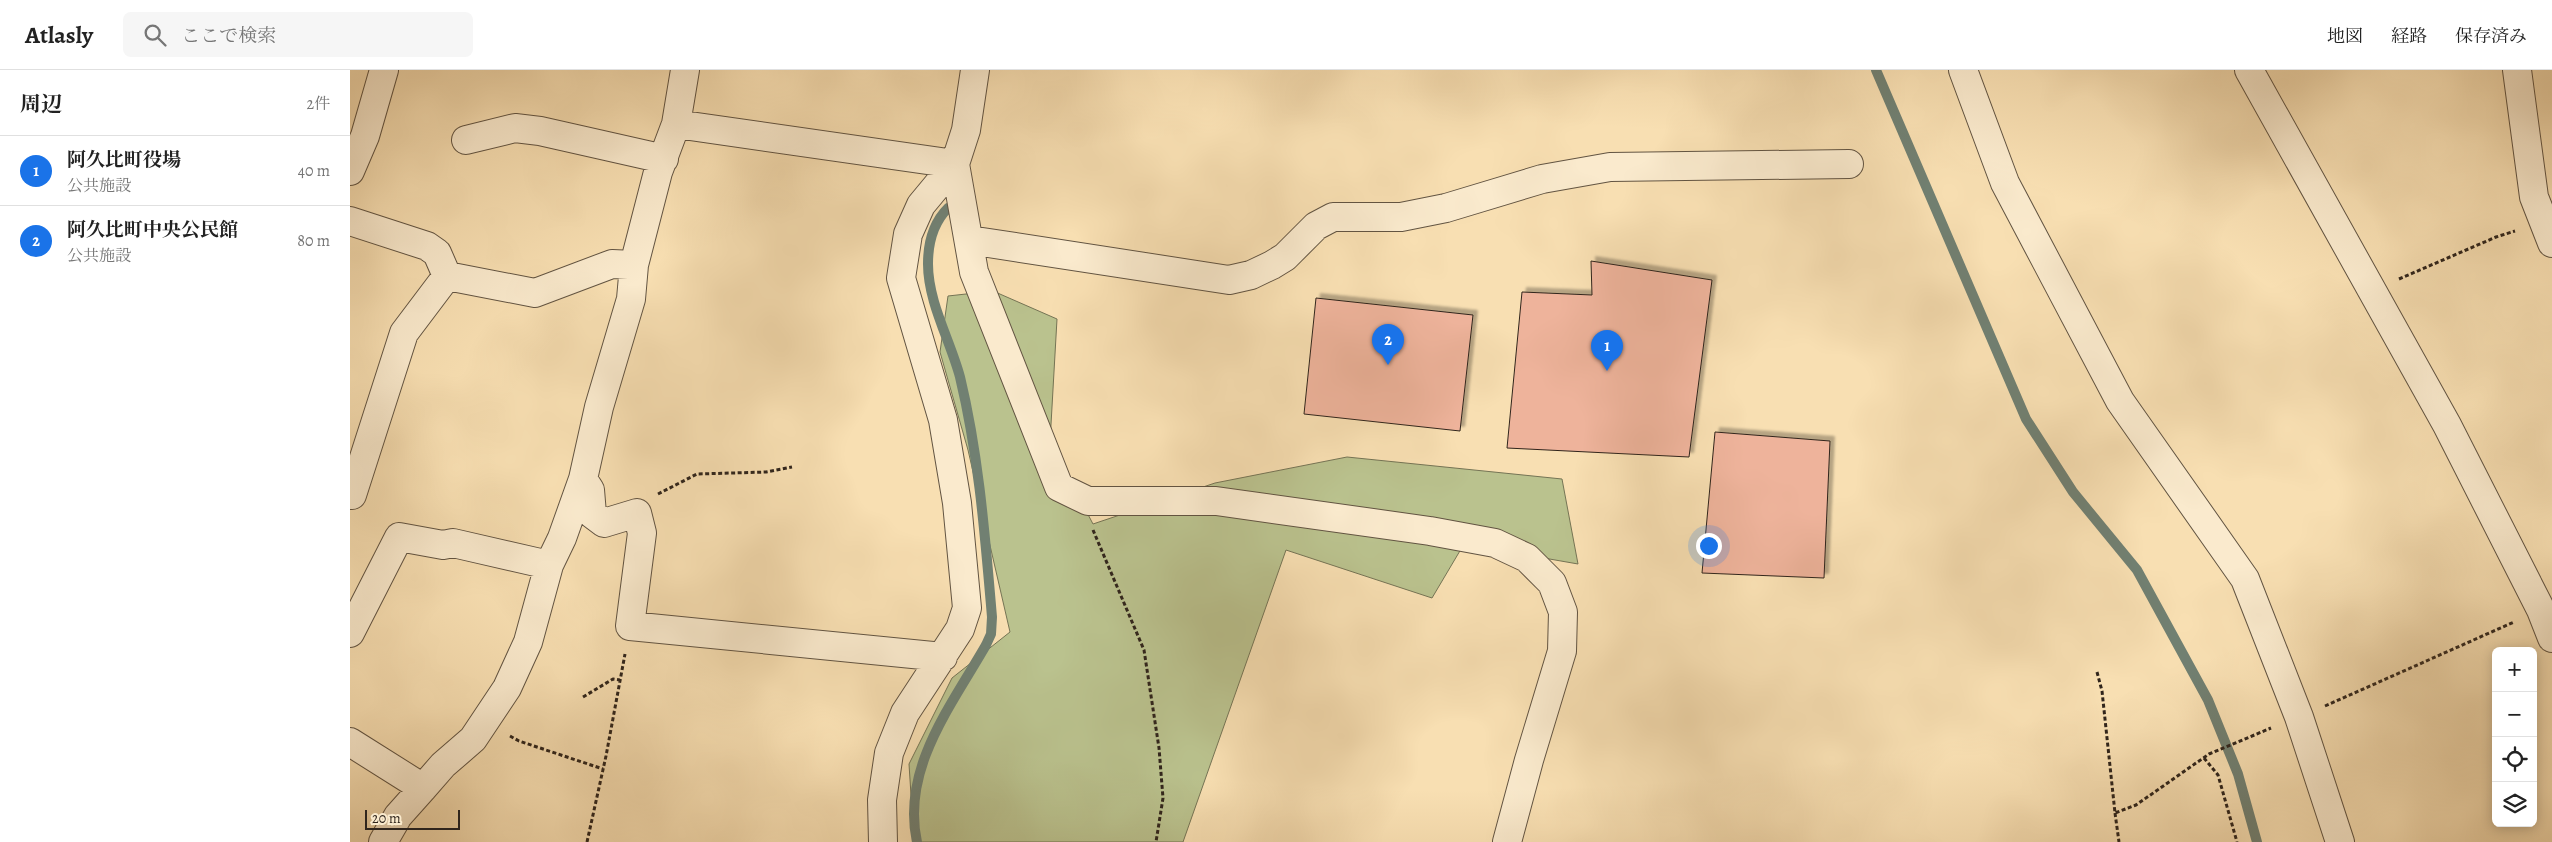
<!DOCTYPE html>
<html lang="ja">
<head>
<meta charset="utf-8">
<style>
	body { margin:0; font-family:Alegreya,"Noto Serif JP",serif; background:#f6f6f6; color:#222 }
	.controls { position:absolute; right:15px; bottom:15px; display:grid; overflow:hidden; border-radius:8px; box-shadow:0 2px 12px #0003 }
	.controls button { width:45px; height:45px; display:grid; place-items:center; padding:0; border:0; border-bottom:1px solid #e0e0e0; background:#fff; color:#222; font:25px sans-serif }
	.scale { position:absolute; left:15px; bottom:12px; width:95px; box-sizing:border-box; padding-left:5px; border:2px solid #30251c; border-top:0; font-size:14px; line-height:18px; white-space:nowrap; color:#30251c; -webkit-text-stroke:4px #faeacd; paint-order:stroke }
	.you { position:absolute; left:1358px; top:475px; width:18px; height:18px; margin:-12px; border:4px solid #fff; border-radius:50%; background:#1a73e8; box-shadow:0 0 0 8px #1a73e833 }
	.badge { display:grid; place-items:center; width:32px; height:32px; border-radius:50%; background:#1a73e8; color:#fff; font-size:16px; font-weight:700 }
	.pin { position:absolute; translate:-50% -41px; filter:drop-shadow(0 1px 2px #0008) }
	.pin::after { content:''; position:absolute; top:26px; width:18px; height:15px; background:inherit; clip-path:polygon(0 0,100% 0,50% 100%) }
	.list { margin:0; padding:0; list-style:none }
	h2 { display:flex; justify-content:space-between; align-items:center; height:65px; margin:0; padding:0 20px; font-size:21px }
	h2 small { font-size:16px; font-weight:400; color:#767676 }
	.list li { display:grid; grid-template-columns:32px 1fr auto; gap:15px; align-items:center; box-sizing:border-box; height:70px; padding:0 20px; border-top:1px solid #e0e0e0 }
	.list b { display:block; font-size:19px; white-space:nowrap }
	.list p { margin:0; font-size:16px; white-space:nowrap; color:#767676 }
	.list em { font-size:16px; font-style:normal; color:#767676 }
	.icon { flex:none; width:28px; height:28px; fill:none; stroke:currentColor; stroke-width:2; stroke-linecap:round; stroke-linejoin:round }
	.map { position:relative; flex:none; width:2202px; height:772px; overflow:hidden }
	header { display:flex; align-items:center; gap:30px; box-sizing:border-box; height:70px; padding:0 25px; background:#fff; border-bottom:1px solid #e0e0e0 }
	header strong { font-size:24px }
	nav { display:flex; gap:28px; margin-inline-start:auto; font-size:18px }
	.search { width:350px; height:45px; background:#f6f6f6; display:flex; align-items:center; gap:12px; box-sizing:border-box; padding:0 18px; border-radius:8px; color:#767676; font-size:19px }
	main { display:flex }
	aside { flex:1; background:#fff }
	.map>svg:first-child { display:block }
</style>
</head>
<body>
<header>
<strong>Atlasly</strong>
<div class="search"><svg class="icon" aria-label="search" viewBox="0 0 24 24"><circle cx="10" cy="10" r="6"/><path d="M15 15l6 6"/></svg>ここで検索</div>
<nav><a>地図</a><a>経路</a><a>保存済み</a></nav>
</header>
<main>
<aside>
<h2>周辺<small>2件</small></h2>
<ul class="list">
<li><span class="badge">1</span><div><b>阿久比町役場</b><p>公共施設</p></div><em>40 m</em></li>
<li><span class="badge">2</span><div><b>阿久比町中央公民館</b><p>公共施設</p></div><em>80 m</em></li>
</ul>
</aside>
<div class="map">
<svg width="2202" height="772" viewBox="0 0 2202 772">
	<defs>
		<filter id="shadow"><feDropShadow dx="4.5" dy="-4.5" stdDeviation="1" flood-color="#0004"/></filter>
	</defs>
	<rect width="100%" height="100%" fill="#f8dfb2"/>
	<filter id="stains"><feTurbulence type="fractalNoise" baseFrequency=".004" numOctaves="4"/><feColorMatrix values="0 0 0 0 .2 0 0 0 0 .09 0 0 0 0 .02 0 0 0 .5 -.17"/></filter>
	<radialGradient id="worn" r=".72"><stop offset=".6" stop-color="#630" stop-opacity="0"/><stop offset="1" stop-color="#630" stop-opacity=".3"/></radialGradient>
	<path fill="#bac28e" stroke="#757455" d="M 643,221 L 707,249 L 700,372 L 743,454 L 865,413 L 997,387 L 1212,409 L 1228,494 L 1114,474 L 1082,528 L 936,480 L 833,772 L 564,772 L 559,694 L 602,608 L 660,562 L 618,380 L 590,282 L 598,226 Z"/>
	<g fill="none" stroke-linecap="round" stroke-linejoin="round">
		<path stroke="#718072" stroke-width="10" d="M 1526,0 L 1676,349 L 1723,422 L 1787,500 L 1858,630 L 1888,704 L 1907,772
			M 567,772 C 551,699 601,636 636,575 L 641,564 L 642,547 C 635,466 629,386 610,307 C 600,270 578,232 578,194 C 578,173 583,153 598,138"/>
	</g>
	<path fill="#eeb39b" stroke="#30251c" filter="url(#shadow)" d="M 1241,191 L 1362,210 L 1339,387 L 1157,378 L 1172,222 L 1242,225 Z
		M 966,228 L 1123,245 L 1110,361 L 954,344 Z
		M 1365,362 L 1480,371 L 1474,508 L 1352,503 Z"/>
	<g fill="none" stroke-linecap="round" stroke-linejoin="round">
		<g stroke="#625442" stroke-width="30">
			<path id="minor" d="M 1613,0 L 1655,113 L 1770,331 L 1895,509 L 1949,647 L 1990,772
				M 1899,0 L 2097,355 L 2191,540 L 2202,568
				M 2167,0 L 2184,127 L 2202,173
				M 326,54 L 605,94
				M 116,70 L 165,58 L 190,61 L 314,89
				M 605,94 L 624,202 L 709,417 L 738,431 L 866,431 L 1080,461 L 1145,473 L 1177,488 L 1202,513 L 1213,542 L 1212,581 L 1179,690 L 1157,772
				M 0,101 L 15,66 L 34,0
				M 0,151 L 77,176 L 87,183 L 97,206
				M 619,170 L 879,210 L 901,205 L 922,195 L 935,187 L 966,156 L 983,147 L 1051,147 L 1096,138 L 1192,109 L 1260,97 L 1499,94
				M 233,409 L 240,420 L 242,444 L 254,453 L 287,443 L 292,463 L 280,556 L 593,587
				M 2,425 L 54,263 L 97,206 L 185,223 L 262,194 L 284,195
				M 0,563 L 49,467 L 93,475 L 103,473 L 199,495
				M 0,672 L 73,718
				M 33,772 L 48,746 L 73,718 L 93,695 L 123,669 L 157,618 L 178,572 L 199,495 L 212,468 L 233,409 L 249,337 L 281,229 L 284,195 L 308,102 L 326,54 L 335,0
				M 533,772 L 532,730 L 539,683 L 555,643 L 610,559 L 617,538 L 607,433 L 593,350 L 551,208 L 558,164 L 571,135 L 605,94 L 616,60 L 625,0"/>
		</g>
		<path stroke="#30251c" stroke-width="3" stroke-dasharray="4 2.5" stroke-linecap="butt" d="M 2049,209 L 2146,167 L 2165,161
			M 308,424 L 347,404 L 416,402 L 442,397
			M 743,460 L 794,580 L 809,678 L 813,728 L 806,772
			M 1747,602 L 1752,621 L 1765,743 L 1786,735 L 1859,684 L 1921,658
			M 233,627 L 263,609 L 270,610
			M 1975,636 L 2164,552
			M 160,666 L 169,671 L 253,699
			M 1854,688 L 1868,705 L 1887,772
			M 1765,743 L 1769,772
			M 237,772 L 256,686 L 275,584"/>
		<use href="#minor" stroke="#faeacd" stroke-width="28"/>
	</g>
	<rect width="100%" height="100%" filter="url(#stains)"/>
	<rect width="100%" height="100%" fill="url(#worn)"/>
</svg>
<div class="controls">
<button>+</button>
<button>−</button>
<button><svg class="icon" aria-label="locate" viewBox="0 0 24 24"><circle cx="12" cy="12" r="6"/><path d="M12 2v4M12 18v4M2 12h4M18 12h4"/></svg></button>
<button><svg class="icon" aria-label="layers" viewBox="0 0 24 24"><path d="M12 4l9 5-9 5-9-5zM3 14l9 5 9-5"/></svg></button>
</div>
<div class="scale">20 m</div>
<div class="you"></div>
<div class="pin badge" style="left:1257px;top:301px">1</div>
<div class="pin badge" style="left:1038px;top:295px">2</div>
</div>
</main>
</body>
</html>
